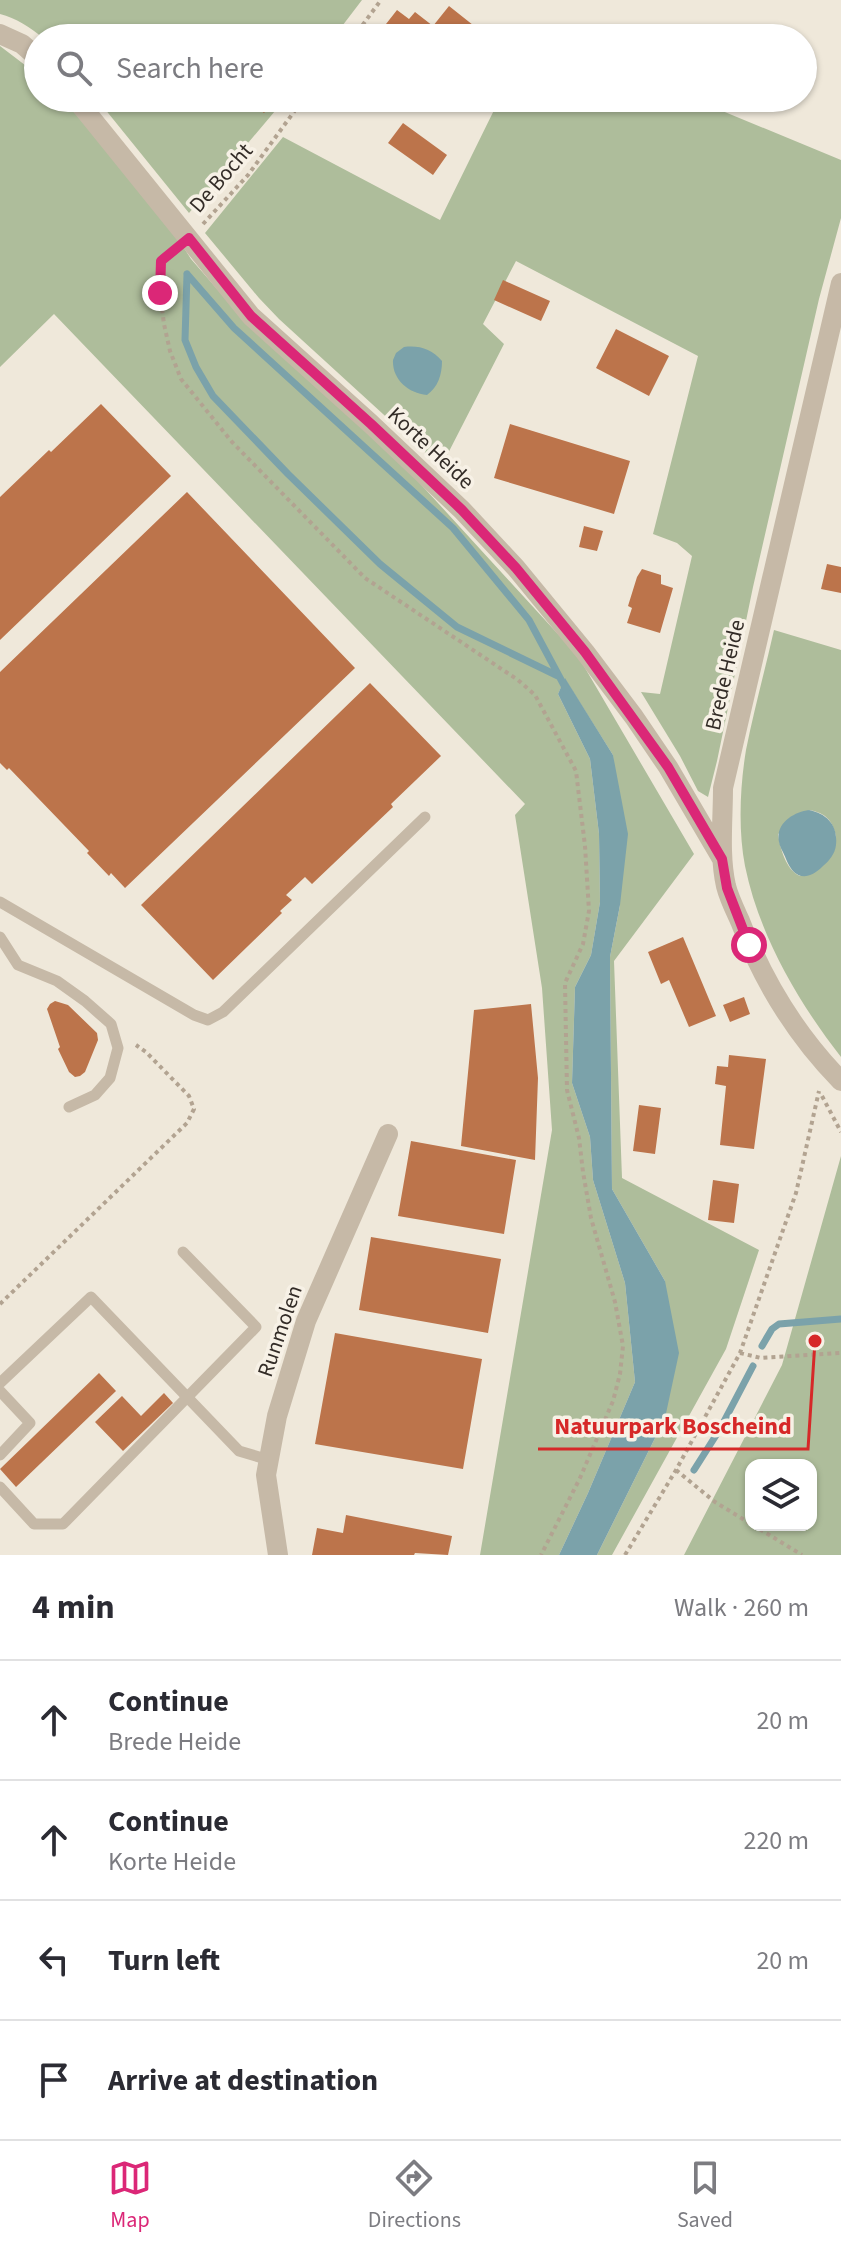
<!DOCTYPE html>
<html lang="en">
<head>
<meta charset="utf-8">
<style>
	body { margin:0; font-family:"Source Sans 3",sans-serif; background:#f2f2f3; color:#2b2b33 }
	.controls { position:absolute; right:24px; bottom:24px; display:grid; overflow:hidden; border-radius:16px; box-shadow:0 2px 6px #0004 }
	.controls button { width:72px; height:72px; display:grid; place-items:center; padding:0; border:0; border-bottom:2px solid #e1e1e2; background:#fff; color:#2b2b33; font:40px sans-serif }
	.stop { position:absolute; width:24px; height:24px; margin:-18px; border:6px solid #db2777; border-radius:50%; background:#fff }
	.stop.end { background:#db2777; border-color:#fff; box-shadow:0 2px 8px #0008 }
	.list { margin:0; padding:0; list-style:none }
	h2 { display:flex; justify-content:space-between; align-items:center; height:104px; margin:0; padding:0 32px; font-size:34px }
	h2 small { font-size:26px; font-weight:400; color:#7c7c81 }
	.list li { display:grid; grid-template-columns:52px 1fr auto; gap:24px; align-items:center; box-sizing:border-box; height:120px; padding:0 32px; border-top:2px solid #e1e1e2 }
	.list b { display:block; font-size:30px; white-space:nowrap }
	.list p { margin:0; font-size:26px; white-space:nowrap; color:#7c7c81 }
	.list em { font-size:26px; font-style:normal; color:#7c7c81 }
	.icon { flex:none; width:44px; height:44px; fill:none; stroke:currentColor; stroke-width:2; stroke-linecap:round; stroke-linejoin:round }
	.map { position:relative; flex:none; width:841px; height:1555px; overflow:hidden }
	.search { position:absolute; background:#fff; box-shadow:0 2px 6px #0004; left:24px; right:24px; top:24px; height:88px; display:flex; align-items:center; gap:20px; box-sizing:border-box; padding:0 28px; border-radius:44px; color:#7c7c81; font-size:30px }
	.sheet { height:584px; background:#fff }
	nav { display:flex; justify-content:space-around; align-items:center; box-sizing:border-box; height:112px; border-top:2px solid #e1e1e2; background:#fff; font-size:22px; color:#7c7c81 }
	nav a { display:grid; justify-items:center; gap:4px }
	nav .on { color:#db2777 }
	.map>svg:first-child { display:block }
</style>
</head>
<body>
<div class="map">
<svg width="841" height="1555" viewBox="0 0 841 1555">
	<rect width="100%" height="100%" fill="#efe8da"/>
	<path fill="#aebd9b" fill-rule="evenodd" d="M 0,0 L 362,0 L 333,38 L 43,38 C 30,27 16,18 0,14 Z
		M 0,46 L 38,75 L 38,98 L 60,98 L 105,144 L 170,226 L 191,259 L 244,320 L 405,467 L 578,656 L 694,854 L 614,961 L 622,1178 L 759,1250 L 726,1349 L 612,1555 L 597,1555 L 665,1418 L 665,1281 L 612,1189 L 610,957 L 620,905 L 613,755 L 565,679 L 558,694 L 590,759 L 599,834 L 600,902 L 591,955 L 575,987 L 572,1083 L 590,1137 L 593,1180 L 625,1283 L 635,1382 L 588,1493 L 559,1555 L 480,1555 L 552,1130 L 542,988 L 515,815 L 525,804 L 54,314 L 0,367 Z
		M 96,98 L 286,98 L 189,213 Z
		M 500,98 L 691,98 L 841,160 L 841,218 L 819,299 L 753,587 L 717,761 L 708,797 L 698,791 L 680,756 L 641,692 L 660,694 L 692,556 L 677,543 L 653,534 L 698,356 L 516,261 L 483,324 L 504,344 L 441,467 L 279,319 L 259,298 L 205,233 L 283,137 L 440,220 Z
		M 774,630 L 841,650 L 841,1057 C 798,1002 759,935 745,866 C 738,830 740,786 746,750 C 754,710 765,670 774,630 ZM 809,810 C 826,813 832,820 836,836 L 800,876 C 786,870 780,848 778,834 Z
		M 841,1156 L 841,1555 L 684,1555 L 782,1365 ZM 751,1465 L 811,1465 L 811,1525 L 751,1525 Z"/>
	<path fill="#7ba2aa" d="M 404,347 C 419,345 432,349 442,361 C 442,375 438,387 427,395 C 408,393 392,379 393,360 L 396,353 Z
		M 565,678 L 613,755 L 628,834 L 620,905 L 610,957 L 612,1189 L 665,1281 L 679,1353 L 665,1418 L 597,1555 L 559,1555 L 588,1493 L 635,1382 L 625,1283 L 593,1180 L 590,1137 L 572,1083 L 575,987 L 591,955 L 600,902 L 599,834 L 590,759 L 558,694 Z
		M 809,810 C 828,814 838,826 836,845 C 835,854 829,861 823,866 C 807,882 794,879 786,859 C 784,853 780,848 779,842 C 775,823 794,812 809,810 Z"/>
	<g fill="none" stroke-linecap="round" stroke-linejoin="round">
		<path stroke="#7ba2aa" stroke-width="7" d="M 187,274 L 234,328 L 453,528 L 529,620 L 566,689
			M 187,274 L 185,340 L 196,367 L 213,396 L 288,474 L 380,564 L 457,627 L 558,676
			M 762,1346 L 772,1329 L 779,1324 L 841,1319
			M 716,1427 L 720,1429 L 753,1366
			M 694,1470 L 720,1429"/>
	</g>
	<path fill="#bc744b" d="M 449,6 L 478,29 L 471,38 L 460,38 L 455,35 L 453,38 L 432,38 L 427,34 L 424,38 L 375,38 L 397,10 L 409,19 L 415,12 L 433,26 Z
		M 245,98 L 277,98 L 264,113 Z
		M 403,123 L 447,155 L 433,175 L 388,143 Z
		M 503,280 L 550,301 L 541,321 L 494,300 Z
		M 616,329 L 669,356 L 649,396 L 596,368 Z
		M 101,404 L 171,476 L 0,640 L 0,497 L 49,450 L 51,452 Z
		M 510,424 L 630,461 L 614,514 L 494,478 Z
		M 187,492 L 355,668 L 125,888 L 111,873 L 109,876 L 87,853 L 89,851 L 9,768 L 7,770 L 0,763 L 0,672 Z
		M 584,526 L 603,531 L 597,551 L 579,547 Z
		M 827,564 L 841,567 L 841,593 L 821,589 Z
		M 642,569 L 661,575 L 661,584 L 673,588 L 660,633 L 627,623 L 632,608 L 628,606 L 637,577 Z
		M 370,683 L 441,756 L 391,804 L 393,807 L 312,884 L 305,877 L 286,895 L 292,900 L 280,911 L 282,913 L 213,980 L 141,905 Z
		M 683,937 L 716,1016 L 689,1027 L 669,980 L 661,984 L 648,952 Z
		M 744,997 L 750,1014 L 730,1022 L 723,1005 Z
		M 55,1001 L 68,1005 L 97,1033 L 98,1040 L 85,1072 L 80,1076 L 75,1077 L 69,1072 L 58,1049 L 60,1047 L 47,1009 L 50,1004 Z
		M 531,1004 L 538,1078 L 535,1160 L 461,1146 L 474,1010 Z
		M 729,1055 L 766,1059 L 754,1149 L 720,1145 L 726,1086 L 715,1084 L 717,1066 L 728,1067 Z
		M 639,1105 L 661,1108 L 655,1154 L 633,1151 Z
		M 411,1141 L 516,1160 L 504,1234 L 398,1216 Z
		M 713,1180 L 739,1184 L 734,1223 L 708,1220 Z
		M 371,1237 L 501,1259 L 488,1333 L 359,1310 Z
		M 335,1333 L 482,1359 L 463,1469 L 315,1444 Z
		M 99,1373 L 116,1391 L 16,1487 L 0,1469 Z
		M 164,1393 L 173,1403 L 123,1451 L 95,1422 L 122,1396 L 141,1416 Z
		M 346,1515 L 452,1536 L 448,1555 L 415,1553 L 414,1555 L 312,1555 L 317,1528 L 343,1533 Z"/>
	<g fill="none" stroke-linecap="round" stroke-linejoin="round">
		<path stroke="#b2a391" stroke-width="4" stroke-dasharray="4 4" stroke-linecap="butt" d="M 353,38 L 381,0
			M 203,224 L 248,175 L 304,98
			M 172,250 L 161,261 L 160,293 L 164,324 L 170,351 L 181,379 L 232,442 L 365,578 L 518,680 L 535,695 L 576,771 L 585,846 L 589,911 L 583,944 L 565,983 L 567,1090 L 579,1138 L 583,1172 L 591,1218 L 615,1302 L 623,1346 L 620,1374 L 613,1401 L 580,1478 L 541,1555
			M 822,1096 L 841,1132
			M 0,1304 L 187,1123 L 194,1109 L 189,1096 L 146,1052 L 136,1045
			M 740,1353 L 761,1358 L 841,1353
			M 676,1470 L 715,1502 L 751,1524
			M 753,1525 L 802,1555
			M 625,1555 L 676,1470 L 740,1353 L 796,1193 L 819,1091"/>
		<path stroke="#c6b9a7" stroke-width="11" d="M 0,902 L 194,1015 L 208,1020 L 223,1012 L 425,817
			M 0,937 L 18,965 L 57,981 L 85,1001 L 111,1024 L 118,1048 L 110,1078 L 95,1095 L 69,1107
			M 0,1383 L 91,1297 L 239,1451 L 269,1460
			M 0,1391 L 30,1423 L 0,1455
			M 0,1487 L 34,1524 L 63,1524 L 256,1327 L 183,1252"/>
		<path stroke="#c6b9a7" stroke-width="20" d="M 0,34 L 22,44 L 38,58
			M 75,98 L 251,316 L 371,424 L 462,510 L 516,568 L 585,652 L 634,717 L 668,767 L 722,859
			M 841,283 L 723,788 C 723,820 719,855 726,886 C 729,898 735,910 740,921 C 763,981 796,1035 841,1081
			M 278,1555 L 266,1475 L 277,1416 L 306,1321 L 388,1134"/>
	</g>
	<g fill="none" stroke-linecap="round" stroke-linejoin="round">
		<path stroke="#db2777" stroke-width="10" d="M 160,293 L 161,261 L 189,238 L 251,316 L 371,424 L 462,510 L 516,568 L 585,652 L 668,767 L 722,859 L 727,888 L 749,945"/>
	</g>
	<g text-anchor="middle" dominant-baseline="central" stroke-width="7" stroke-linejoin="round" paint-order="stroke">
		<g font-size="22" fill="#332c27" stroke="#f7f1e6">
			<text transform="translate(221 178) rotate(-49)">De Bocht</text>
			<text transform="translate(431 448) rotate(43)">Korte Heide</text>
			<text transform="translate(725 675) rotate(-77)">Brede Heide</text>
			<text transform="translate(280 1331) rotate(-71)">Runmolen</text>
		</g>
	</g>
	<path fill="none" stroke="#d62828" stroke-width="3" d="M815 1341L808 1449H538"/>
	<circle fill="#d62828" stroke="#f7f1e6" stroke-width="3" cx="815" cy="1341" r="8"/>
	<g font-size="24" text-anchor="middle" font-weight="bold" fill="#d62828" stroke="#f7f1e6" stroke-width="7" stroke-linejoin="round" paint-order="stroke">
		<text x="673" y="1434">Natuurpark Boscheind</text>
	</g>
</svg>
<div class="controls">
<button><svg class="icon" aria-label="layers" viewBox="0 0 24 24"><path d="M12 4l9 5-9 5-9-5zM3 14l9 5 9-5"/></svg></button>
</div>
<div class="stop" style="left:749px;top:945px"></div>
<div class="stop end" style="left:160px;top:293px"></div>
<div class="search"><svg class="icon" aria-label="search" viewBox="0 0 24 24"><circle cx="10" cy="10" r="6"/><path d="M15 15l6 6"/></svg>Search here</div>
</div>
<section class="sheet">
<h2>4 min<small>Walk · 260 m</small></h2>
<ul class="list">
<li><svg class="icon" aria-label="ahead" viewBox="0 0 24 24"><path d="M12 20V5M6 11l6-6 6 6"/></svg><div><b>Continue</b><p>Brede Heide</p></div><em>20 m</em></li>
<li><svg class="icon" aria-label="ahead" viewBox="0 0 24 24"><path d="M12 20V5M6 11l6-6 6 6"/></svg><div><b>Continue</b><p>Korte Heide</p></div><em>220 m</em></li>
<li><svg class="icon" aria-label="left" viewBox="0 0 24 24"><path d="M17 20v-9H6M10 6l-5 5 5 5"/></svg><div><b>Turn left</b></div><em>20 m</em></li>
<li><svg class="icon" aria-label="arrive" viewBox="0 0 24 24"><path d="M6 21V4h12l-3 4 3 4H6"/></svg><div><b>Arrive at destination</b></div></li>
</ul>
</section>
<nav>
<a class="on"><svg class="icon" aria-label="map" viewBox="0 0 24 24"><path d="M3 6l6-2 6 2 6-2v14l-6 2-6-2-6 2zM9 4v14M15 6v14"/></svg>Map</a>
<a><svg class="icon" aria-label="directions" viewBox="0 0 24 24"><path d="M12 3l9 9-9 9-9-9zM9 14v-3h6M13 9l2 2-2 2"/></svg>Directions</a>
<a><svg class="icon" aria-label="saved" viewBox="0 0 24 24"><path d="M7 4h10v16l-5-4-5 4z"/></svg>Saved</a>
</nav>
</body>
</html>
